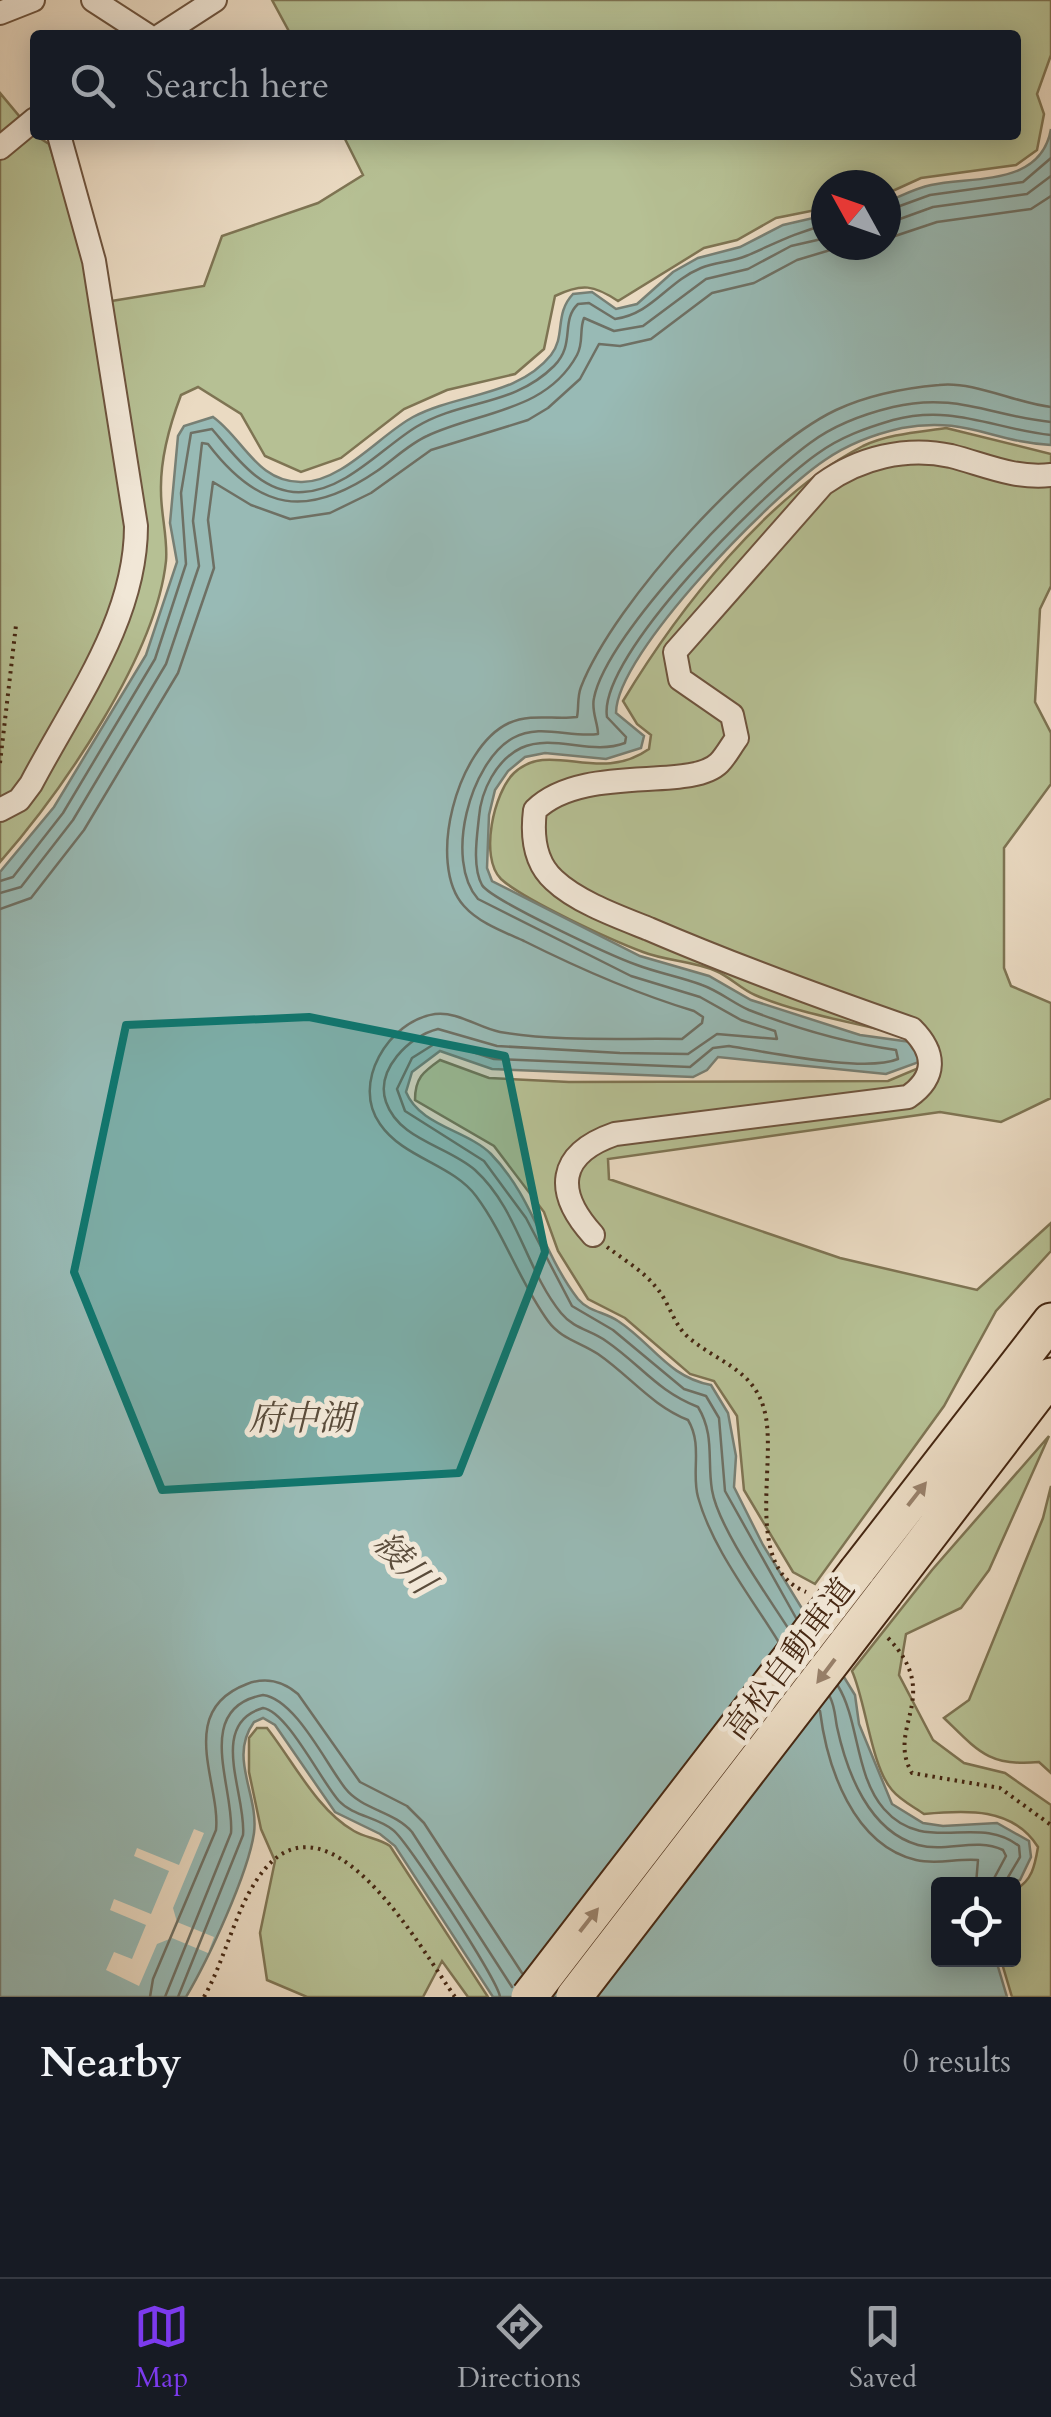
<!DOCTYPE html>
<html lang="en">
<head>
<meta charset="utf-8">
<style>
	body { margin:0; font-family:Cardo,"Noto Serif JP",serif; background:#242831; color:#f1f3f6 }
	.controls { position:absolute; right:30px; bottom:30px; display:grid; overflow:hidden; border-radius:10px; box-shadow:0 5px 25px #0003 }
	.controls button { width:90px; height:90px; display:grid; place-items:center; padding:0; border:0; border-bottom:2px solid #363941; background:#171b24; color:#f1f3f6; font:50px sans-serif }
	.compass { position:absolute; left:811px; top:170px; width:90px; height:90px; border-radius:50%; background:#171b24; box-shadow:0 5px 25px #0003; rotate:310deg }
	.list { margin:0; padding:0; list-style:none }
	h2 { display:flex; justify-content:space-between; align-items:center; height:130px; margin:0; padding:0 40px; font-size:42px }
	h2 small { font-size:32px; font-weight:400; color:#9ea1a6 }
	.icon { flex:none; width:55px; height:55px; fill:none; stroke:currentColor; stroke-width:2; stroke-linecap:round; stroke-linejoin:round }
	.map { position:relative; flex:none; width:1051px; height:1997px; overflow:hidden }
	.search { position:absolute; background:#171b24; box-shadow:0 5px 25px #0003; left:30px; right:30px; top:30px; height:110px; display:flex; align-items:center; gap:25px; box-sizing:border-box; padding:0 35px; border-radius:10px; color:#9ea1a6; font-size:38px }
	.sheet { height:280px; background:#171b24 }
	nav { display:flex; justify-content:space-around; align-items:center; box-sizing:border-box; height:140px; border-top:2px solid #363941; background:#171b24; font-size:28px; color:#9ea1a6 }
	nav a { display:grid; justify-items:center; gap:5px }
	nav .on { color:#7c3aed }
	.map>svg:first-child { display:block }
</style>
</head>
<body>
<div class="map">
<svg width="1051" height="1997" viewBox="0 0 1051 1997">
	<rect width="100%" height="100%" fill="#eadac2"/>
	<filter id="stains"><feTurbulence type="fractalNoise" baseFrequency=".002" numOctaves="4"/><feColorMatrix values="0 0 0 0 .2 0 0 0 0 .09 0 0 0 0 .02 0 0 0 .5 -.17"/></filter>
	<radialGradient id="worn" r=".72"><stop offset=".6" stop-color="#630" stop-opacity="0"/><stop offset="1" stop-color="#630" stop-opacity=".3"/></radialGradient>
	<path fill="#b6c094" stroke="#7e7453" stroke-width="2.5" d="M 272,0 L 1051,0 L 1051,55 L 1037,94 L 1044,114 L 1037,150 L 1016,165 L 921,178 L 886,194 L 886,185 L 826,185 L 826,208 L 776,218 L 737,240 L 704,248 L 618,301 C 594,285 582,283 555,296 L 544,349 L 515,374 L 447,390 L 404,409 L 341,458 L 301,472 L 265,456 L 241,414 L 198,387 L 181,395 C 170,424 160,460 161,492 C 161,515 168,539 166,561 C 156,656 62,791 0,862 L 0,93 L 35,135 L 49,144 L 83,248 L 93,304 L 204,286 L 222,236 L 318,203 L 363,175 L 343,135 L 1016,135 L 1016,35 L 291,35 Z
		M 946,428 L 1051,454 L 1051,586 L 1040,609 L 1035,702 L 1051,733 L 1051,784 L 1004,848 L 1004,968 L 1011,986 L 1051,1003 L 1051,1098 L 1001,1122 L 940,1112 L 608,1159 L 609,1179 L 840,1258 L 977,1290 L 1051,1223 L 1051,1251 L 996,1311 L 944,1406 L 815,1584 L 793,1572 L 744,1490 L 737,1416 L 714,1381 L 690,1374 L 625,1318 L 588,1299 L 558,1251 L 544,1212 L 494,1146 L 415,1100 C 415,1078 423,1072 440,1060 L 489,1078 L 569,1082 L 888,1081 L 938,1060 L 938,1046 C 879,1025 812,1019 755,995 C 741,989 730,977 716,971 C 693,961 666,961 643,952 C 611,940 524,900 501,879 C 479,857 494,792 514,773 C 550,739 598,785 649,749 L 651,735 L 637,724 L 623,701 C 678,610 767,495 863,446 C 888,434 919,432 946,428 Z
		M 1049,1436 L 989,1570 L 961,1608 L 906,1634 L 899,1675 L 933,1740 L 964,1763 L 1005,1773 L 1051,1805 L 1051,1997 L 1012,1997 L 1001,1960 L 1014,1960 L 1014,1890 C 1032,1882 1035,1865 1038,1847 C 1013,1807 966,1810 924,1814 C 914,1807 900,1800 892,1790 C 871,1766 866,1702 852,1671 L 932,1570 Z
		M 1051,1486 L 1051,1773 L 1039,1762 C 989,1767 978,1751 944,1718 L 969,1700 L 1043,1518 Z
		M 257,1728 L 267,1728 C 293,1761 317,1810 354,1831 C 366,1838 378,1838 390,1846 L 488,1997 L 468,1997 L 442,1961 L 423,1997 L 307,1997 L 267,1980 L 260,1933 L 275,1861 L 261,1829 L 249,1772 L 249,1738 Z"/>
	<path fill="#98bab5" stroke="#777f74" stroke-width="2.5" d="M 1051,129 L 1051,445 C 993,442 965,416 902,428 C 875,434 848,444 825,460 C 774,494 616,653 616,713 L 644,736 L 641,748 L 606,759 L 545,753 L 525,757 L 508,771 L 495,790 L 489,815 L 487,868 L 492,881 L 640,956 L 709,976 L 751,1000 L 860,1035 L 918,1043 L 930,1058 L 886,1074 L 718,1057 L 707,1070 L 693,1077 L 492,1069 L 440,1051 L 412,1072 L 406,1092 C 420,1126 467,1130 491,1154 C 533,1197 543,1254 578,1299 C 589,1312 605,1312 618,1321 C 652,1343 668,1377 711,1385 L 728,1413 L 736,1456 L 734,1487 L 763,1545 L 855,1695 L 859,1724 L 892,1804 L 923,1823 L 943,1826 L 997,1823 L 1029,1841 L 1031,1857 L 1020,1880 L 1010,1884 L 938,1884 L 938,1960 L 996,1960 L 1007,1997 L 493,1997 L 395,1846 L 380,1834 L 335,1812 L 275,1725 L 263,1718 L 254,1722 C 228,1758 259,1794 254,1833 C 248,1874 208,1960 186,1997 L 0,1997 L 0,872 L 54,807 L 146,655 L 177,562 L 170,523 L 178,436 L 184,426 L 213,417 C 243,438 257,483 302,482 C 342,482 381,434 413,417 C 458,393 517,397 551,355 C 566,336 554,314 573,294 L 592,292 L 616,309 L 637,304 L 673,272 L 698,258 L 740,247 L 783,225 L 826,215 L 826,245 L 886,245 L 886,202 C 901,196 916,188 931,185 C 976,176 1041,186 1051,129 Z"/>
	<path fill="#eadac2" d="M 194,1829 L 204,1833 L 173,1908 L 177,1922 L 214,1937 L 208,1953 L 172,1938 L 157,1944 L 139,1986 L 106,1970 L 114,1952 L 132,1959 L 146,1925 L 110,1910 L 114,1899 L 151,1914 L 169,1871 L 134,1856 L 137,1848 L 179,1865 Z"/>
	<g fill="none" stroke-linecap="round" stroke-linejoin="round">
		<path stroke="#6e7064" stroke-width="2.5" d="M 886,211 L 930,195 L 1023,182 L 1051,158
			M 886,224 L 933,207 L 1027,194 L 1051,176
			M 886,239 L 937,222 L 1031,209 L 1051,196
			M 0,881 L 13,877 L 63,813 L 155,659 L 186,564 L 181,493 L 191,433 L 212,429 C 235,456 262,495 303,492 C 346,490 382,448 416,427 C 462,399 513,407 554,366 C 576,344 560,321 578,304 L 589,303 L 615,319 C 652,314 667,282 701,268 C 715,262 732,262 746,256 C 774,244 796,232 826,225
			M 0,893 L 21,887 L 73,820 L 166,664 L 199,566 L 193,521 L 202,443 L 208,444 C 259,511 307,519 377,471 C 393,460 409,444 427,436 C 480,411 546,412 577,355 C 584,342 579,330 584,318 L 614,331 L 643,326 L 706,279 L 748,269 L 791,246 L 826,238
			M 0,909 L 31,898 L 84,830 L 178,673 L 214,568 L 208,520 L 213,482 L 251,505 L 290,519 L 330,513 L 371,493 L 431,450 L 528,420 L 548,408 L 580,379 L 599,344 L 620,346 L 651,339 L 712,293 L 754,283 L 797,260 L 847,245
			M 796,1618 L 725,1491 L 719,1418 L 706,1396 L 684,1389 L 613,1330 L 572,1306 L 526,1218 L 484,1161 L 405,1111 L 397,1089 L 412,1058 L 439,1041 L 494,1059 L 690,1067 L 713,1048 L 729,1046 C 768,1052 865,1073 898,1059 L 896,1050 C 847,1043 795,1028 749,1010 C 733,1003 719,991 702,985 C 681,977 658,973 637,965 C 614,957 491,900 482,885 C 472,867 477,836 479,817 C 481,791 496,760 521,748 C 554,733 591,756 625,743 L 626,737 L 607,717 C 597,656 766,490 817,454 C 840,437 866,428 893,420 C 953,404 994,429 1051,435
			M 788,1628 C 767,1595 718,1527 712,1490 C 707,1460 715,1435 698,1407 C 657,1391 641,1365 606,1341 C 591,1330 574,1329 561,1313 C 526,1270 518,1209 475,1170 C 448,1146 399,1140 386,1102 C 375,1070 409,1036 438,1029 L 497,1046 L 620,1053 L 688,1054 L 717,1034 L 777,1039 L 775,1031 L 741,1020 L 700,997 L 631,976 L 478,899 C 444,860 470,762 513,738 C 540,723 570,738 598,734 C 598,723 591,711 594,698 C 607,632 754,484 810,443 C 834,425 864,414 893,407 C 956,392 991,416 1051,422
			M 778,1641 C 751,1597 712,1548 698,1497 C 691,1472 703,1445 688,1420 C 651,1405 630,1376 598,1354 C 580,1342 561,1339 548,1321 C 519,1281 505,1235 476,1196 C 452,1164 403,1158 380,1124 C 351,1084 388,1021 435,1014 C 457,1011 479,1028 500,1032 C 558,1042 623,1038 682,1039 L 702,1023 L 703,1017 L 694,1011 C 634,993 580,969 524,941 C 504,932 479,923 464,906 C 426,864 457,747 509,723 C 532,713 554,720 577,717 C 579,707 577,697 581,687 C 614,602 754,449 836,410 C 868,395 905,388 939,385 C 975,381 1015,403 1051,407
			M 838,1686 C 859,1720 855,1776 884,1809 C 925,1856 977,1813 1019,1846 L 1020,1857 L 1004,1884
			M 830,1697 C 835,1707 835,1717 837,1727 C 847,1773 869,1831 918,1845 C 947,1853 975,1837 1003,1850 L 1006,1856 L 991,1884
			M 820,1711 C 827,1767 853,1845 916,1860 C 938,1865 957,1858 978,1860 L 976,1884
			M 150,1997 L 153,1979 L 216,1830 C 221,1784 175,1711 247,1684 C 265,1677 283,1681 298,1694 L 360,1782 L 407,1806 L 424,1823 L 522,1973
			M 165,1997 L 231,1833 C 235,1789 192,1708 263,1695 C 295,1699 325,1762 345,1788 C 362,1810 394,1811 412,1832 L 512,1987
			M 178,1997 L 243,1835 C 247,1796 207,1724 263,1708 C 287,1711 321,1781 339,1801 C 353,1816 377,1817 393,1830 C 407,1840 499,1982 500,1997"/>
		<g stroke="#6e543e" stroke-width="26">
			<path id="minor" d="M 93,0 L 147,35
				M 0,13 L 33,0
				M 161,35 L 215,0
				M 0,148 L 35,119
				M 0,810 L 19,800 L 31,784 C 74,702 136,620 136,526 L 94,261 L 59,135
				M 593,1235 C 554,1192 557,1154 615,1134 L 908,1097 C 937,1077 936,1053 912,1029 C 823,998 735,966 649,929 C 619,917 577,902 554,880 C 534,862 532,834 535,810 C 583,763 690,792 719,763 C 726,756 731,746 737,738 L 732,715 L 680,679 L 675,652 L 823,484 C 859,458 906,446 951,456 C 986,465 1014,479 1051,475"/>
		</g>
		<g stroke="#452712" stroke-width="39">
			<path id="highway" d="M 857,1571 L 1051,1321
				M 885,1593 L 1051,1376"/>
		</g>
		<path stroke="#452712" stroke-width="4" stroke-dasharray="2.5 5" stroke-linecap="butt" d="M 0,763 L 16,625
			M 607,1247 C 623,1259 643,1271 655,1286 C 669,1301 673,1324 688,1337 C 717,1362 753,1369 764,1409 C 779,1460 741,1566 806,1592
			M 888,1638 C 944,1696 885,1727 912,1773 L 1000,1788 L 1051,1825
			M 204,1997 C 225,1960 234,1913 258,1878 C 326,1778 421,1949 455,1997"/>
		<use href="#minor" stroke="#f1e7d7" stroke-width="22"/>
		<use href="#highway" stroke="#eadac2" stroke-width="35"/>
		<g stroke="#452712" stroke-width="39" stroke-linecap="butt">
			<path id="highway-bridge" d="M 529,1997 L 857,1571
				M 574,1997 L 885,1593"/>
		</g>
		<use href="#highway-bridge" stroke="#eadac2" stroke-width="35"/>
	</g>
	<defs><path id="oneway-solid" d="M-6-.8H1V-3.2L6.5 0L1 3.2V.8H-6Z" transform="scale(2.5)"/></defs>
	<g fill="#98806a">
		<use href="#oneway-solid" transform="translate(917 1494) rotate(-52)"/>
		<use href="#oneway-solid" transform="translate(826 1671) rotate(127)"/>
		<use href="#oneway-solid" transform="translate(589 1920) rotate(-52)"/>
	</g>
	<path fill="#0f766e" fill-opacity="0.2" stroke="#0f766e" stroke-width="8" stroke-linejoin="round" d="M 309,1017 L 505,1056 L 545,1252 L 459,1473 L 162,1490 L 74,1272 L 126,1025 Z"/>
	<g text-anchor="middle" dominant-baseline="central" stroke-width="10" stroke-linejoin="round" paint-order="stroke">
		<g font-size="32" fill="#452712" stroke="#f1e7d7">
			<text transform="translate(790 1659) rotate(-53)">高松自動車道</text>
		</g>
		<g font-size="35" font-style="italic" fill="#5a4c3b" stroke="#f1e7d7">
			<text x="301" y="1419">府中湖</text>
			<text transform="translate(404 1563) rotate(47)">綾川</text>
		</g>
	</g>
	<rect width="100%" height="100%" filter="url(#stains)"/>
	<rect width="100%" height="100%" fill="url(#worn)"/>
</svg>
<div class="controls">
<button><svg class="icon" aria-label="locate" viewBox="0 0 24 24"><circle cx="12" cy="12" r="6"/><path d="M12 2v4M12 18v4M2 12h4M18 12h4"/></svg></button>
</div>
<svg class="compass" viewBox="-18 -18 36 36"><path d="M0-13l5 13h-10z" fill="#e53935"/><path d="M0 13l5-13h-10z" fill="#9ea1a6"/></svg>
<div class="search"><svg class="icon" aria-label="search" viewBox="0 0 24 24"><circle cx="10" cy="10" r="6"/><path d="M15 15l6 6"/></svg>Search here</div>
</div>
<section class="sheet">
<h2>Nearby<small>0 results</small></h2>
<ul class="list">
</ul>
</section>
<nav>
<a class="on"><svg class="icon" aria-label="map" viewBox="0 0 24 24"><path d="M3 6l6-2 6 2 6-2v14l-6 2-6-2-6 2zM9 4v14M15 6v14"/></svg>Map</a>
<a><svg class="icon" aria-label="directions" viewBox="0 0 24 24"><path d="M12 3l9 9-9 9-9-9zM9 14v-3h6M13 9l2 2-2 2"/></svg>Directions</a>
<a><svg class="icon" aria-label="saved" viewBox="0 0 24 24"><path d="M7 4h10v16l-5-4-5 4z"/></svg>Saved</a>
</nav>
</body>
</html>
